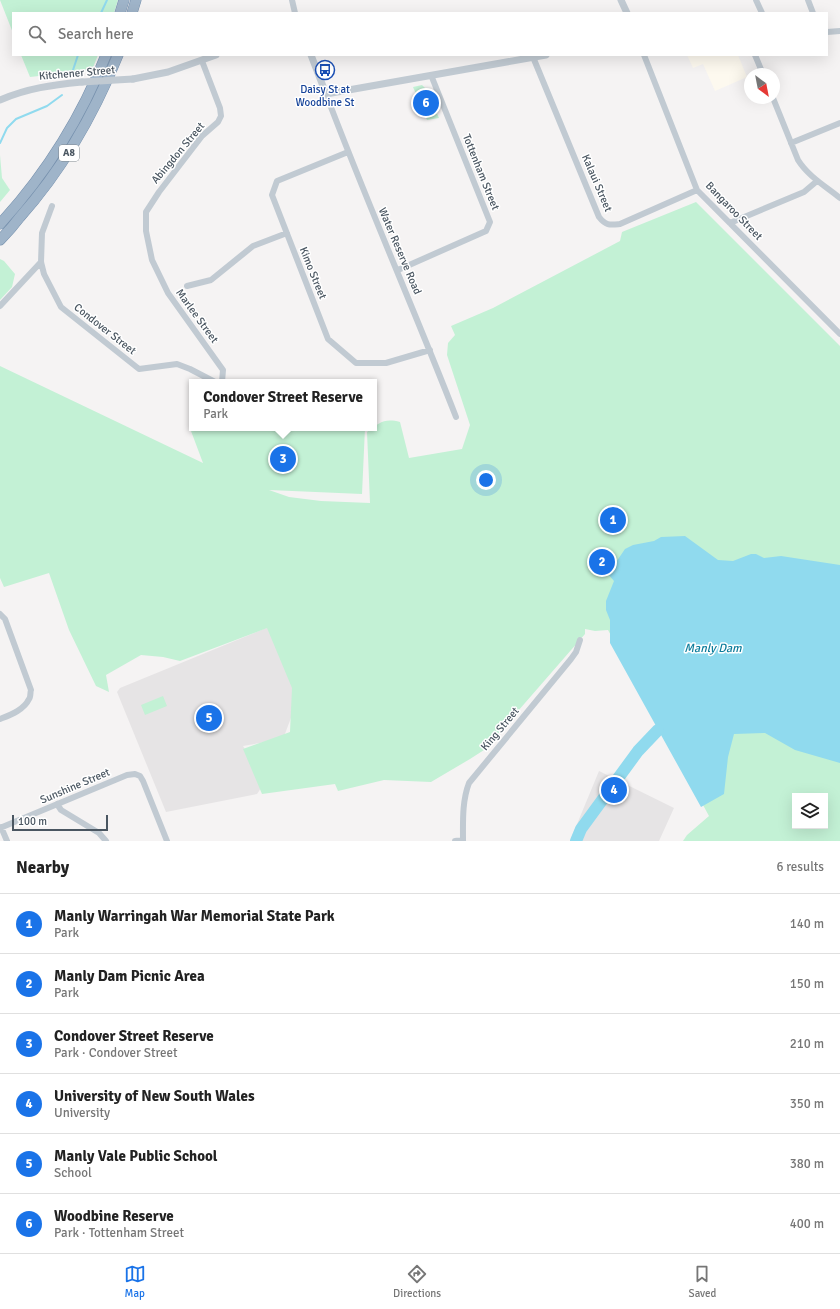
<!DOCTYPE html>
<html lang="en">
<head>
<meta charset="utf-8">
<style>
	body { margin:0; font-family:Signika,sans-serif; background:#f6f6f6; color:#222 }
	.controls { position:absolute; right:12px; bottom:12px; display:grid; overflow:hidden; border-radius:0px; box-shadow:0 4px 16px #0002 }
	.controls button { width:36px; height:36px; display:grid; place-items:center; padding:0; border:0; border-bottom:1px solid #e0e0e0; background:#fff; color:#222; font:20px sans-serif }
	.compass { position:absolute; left:744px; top:68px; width:36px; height:36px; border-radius:50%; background:#fff; box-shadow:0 4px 16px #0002; rotate:148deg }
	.scale { position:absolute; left:12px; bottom:10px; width:96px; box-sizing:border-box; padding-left:4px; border:2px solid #4a5661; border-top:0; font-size:11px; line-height:14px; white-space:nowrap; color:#4a5661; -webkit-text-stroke:3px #fff; paint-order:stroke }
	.you { position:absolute; left:486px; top:480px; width:14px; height:14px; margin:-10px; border:3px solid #fff; border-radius:50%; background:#1a73e8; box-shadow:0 0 0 6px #1a73e833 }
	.badge { display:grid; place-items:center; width:26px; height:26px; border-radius:50%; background:#1a73e8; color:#fff; font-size:13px; font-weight:700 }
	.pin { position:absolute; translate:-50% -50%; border:2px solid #fff; box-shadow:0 1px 4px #0006 }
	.popup { position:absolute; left:189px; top:379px; width:188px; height:52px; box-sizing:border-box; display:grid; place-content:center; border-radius:0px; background:#fff; filter:drop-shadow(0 1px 3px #0005); font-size:13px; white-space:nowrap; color:#767676 }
	.popup b { font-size:15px; color:#222 }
	.popup::after { content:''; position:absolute; left:50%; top:100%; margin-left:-8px; border:8px solid transparent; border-top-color:#fff }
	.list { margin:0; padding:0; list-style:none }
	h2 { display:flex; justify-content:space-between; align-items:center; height:52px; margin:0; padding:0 16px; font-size:17px }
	h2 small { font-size:13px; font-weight:400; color:#767676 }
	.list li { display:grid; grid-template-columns:26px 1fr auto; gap:12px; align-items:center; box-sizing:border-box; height:60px; padding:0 16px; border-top:1px solid #e0e0e0 }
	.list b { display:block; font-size:15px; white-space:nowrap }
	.list p { margin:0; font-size:13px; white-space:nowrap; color:#767676 }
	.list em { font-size:13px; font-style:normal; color:#767676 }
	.icon { flex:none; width:22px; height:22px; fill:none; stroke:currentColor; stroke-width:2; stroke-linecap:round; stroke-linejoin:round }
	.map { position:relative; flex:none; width:840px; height:841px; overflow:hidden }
	.search { position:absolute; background:#fff; box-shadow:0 4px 16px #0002; left:12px; right:12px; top:12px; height:44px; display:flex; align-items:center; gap:10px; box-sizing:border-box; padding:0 14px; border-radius:0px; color:#767676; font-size:15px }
	.sheet { height:412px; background:#fff }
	nav { display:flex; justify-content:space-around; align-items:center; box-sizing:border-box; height:56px; border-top:1px solid #e0e0e0; background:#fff; font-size:11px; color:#767676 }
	nav a { display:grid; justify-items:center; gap:2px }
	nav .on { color:#1a73e8 }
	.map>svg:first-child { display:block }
</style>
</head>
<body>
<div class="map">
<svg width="840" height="841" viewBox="0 0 840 841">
	<rect width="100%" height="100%" fill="#f5f3f3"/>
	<path fill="#fdf9ef" d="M 687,55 L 738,55 L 747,77 L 715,91 L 703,64 L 693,68 Z"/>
	<path fill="#e6e4e5" d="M 271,626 L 300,694 L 283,739 L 243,746 L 265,782 L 257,794 L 166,812 L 117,692 L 120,688 Z
		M 599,771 L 674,808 L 659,841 L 570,841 Z"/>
	<path fill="#c3f1d5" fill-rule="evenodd" d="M 0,0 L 118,0 L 114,13 L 13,13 L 13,33 Z
		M 21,55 L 98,55 L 92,70 L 30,77 Z
		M 422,85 L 426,89 L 439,118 L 427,120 L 413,87 Z
		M 0,155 L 2,178 L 10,190 L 0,202 Z
		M 696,202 L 840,346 L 840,841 L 683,841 L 687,835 L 709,816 L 608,630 L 595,631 L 585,629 L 585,634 L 484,750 L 470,759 L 431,782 L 384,780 L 338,791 L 335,784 L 262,794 L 243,749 L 290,732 L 292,688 L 267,628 L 180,661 L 163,657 L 141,655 L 106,675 L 109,692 L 96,686 L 69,630 L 49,573 L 4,587 L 0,578 L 0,366 L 203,463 L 191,431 L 193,428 L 365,428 L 362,494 L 269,490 L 289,497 L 321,501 L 370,503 L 367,432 C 379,423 384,418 400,422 L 409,458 L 462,449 L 470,425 L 447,355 L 448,343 L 455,335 L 451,326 L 493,308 L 620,241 L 622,232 ZM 795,796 L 825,796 L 825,826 L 795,826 Z
		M 0,259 L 4,261 L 15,274 L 12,287 L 0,300 Z
		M 163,696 L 167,706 L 145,715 L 141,705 Z"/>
	<path fill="#90daee" d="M 685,536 L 718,560 L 733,561 L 751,554 L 756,554 L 764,558 L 781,556 L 840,565 L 840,763 L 795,750 L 765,733 L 734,734 L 728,757 L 724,794 L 701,807 L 610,643 L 610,620 L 606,610 L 606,601 L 614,581 L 608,574 L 625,549 L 633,545 L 654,541 L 661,537 Z"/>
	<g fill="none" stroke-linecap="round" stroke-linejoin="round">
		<path stroke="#90daee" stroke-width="2" d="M 101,13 L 107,0
			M 73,70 L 78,55
			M 0,143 L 7,128 L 16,119 L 47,106 L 62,95"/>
		<path stroke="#90daee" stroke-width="12" d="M 576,841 L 581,829 L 638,751 L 658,730"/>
		<g stroke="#7690ad" stroke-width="11">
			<path id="trunk" d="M 120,13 L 124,0
				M 132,13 L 136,0
				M 0,224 C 46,174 81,118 106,55
				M 0,240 C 7,233 14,225 20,217 C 63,169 94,114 118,55"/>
		</g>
		<path stroke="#c1cad2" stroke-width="6" d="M 292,0 L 295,13
			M 756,0 L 762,13
			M 808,0 L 813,13
			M 827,32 L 840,31
			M 644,55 L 697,190 L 840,334
			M 755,55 L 763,74
			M 533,57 L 599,217 C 606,226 610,225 620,224 L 697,190
			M 202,61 L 220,108 L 221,116 L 218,122 L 202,136 L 159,192 L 146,212 L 146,231 L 152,260 L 168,293 L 223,370 L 222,382
			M 326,94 C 367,203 414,309 456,417
			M 773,98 L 798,160 C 808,176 825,186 840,198
			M 791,143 L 840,123
			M 348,152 L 277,181 L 272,195 L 328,339 L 356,363 L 386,363 L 430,350
			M 52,206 L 42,233 L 41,262 L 44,274 L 61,307 L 139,369 L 177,364 L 190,369 L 215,382
			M 730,223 L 804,192 L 817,181
			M 398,270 L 486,231 L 490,222 L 431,75
			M 187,286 L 211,280 L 253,246 L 287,233
			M 0,306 L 41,262
			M 0,614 L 5,619 L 31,690 C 30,692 31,697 29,699 C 24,710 10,715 0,719
			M 135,774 L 140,776 L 143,781 L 167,841
			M 57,804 L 61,810 L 99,833 L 106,841
			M 1,827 L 7,841
			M 0,828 L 127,775 L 135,774
			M 455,841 L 463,840
			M 463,841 C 463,822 462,801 469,783 L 571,659 L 576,652 L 580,640"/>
		<path stroke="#c1cad2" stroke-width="7" d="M 621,0 L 627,13
			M 311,55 L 326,94 L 546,55
			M 133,79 L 168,72 L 216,55
			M 0,100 C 28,88 52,85 82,82"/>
		<use href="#trunk" stroke="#9fb4c9" stroke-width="10"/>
		<path stroke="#c1cad2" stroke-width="7" d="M 82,82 L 133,79"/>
	</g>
	<defs>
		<g id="bus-ring" transform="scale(1)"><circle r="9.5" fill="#fff" stroke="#1a4fb4" stroke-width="1.5"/><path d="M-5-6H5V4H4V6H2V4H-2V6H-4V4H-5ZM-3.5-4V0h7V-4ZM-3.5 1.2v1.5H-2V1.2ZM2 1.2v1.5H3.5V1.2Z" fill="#1a4fb4"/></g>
	</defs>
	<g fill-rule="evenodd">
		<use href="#bus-ring" x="325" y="70"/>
	</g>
	<g text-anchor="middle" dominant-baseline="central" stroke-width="3" stroke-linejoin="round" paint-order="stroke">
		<rect fill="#fff" stroke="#808990" stroke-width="1" x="59" y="145" width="20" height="16" rx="3"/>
		<g font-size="10" font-weight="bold" fill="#4a5661">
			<text x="69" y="153">A8</text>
		</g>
		<g font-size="11" fill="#4a5661" stroke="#fff">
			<text transform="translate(77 73) rotate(-5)">Kitchener Street</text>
			<text transform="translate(178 153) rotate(-50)">Abingdon Street</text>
			<text transform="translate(481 172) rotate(68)">Tottenham Street</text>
			<text transform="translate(597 183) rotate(67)">Kalaui Street</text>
			<text transform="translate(734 211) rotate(46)">Bangaroo Street</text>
			<text transform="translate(400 251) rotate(67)">Water Reserve Road</text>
			<text transform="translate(313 273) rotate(68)">Kimo Street</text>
			<text transform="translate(197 316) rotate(54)">Marlee Street</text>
			<text transform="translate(105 329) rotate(38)">Condover Street</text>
			<text transform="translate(500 729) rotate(-50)">King Street</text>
			<text transform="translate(75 786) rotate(-23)">Sunshine Street</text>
		</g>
		<g font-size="11" fill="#164399" stroke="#fff">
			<text x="325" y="89">Daisy St at<tspan x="325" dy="13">Woodbine St</tspan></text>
		</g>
		<g font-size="12" font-style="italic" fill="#0c7c9b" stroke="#fff">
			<text x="713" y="648">Manly Dam</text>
		</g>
	</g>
</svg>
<div class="controls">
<button><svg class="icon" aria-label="layers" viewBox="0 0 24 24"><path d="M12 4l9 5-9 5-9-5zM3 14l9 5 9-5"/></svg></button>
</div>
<svg class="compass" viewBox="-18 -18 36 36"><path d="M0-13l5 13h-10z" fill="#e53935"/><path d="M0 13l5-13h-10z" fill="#767676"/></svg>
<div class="scale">100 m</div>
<div class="you"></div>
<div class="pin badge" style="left:613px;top:520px">1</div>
<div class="pin badge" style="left:602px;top:562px">2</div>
<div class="pin badge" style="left:283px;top:459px">3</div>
<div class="popup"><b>Condover Street Reserve</b>Park</div>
<div class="pin badge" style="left:614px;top:790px">4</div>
<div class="pin badge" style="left:209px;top:718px">5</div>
<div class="pin badge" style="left:426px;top:103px">6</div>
<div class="search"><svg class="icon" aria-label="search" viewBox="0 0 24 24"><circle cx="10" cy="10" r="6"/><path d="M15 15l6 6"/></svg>Search here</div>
</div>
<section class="sheet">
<h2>Nearby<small>6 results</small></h2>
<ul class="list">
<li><span class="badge">1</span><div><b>Manly Warringah War Memorial State Park</b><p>Park</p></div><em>140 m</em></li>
<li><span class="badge">2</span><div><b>Manly Dam Picnic Area</b><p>Park</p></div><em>150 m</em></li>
<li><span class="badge">3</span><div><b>Condover Street Reserve</b><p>Park · Condover Street</p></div><em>210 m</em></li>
<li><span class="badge">4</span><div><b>University of New South Wales</b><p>University</p></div><em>350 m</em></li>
<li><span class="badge">5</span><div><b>Manly Vale Public School</b><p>School</p></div><em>380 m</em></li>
<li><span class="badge">6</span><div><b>Woodbine Reserve</b><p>Park · Tottenham Street</p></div><em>400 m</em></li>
</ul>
</section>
<nav>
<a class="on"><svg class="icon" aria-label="map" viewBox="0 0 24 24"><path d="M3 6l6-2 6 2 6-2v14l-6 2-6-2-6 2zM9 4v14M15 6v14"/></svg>Map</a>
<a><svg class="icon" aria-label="directions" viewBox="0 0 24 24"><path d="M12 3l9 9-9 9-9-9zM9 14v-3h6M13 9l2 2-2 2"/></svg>Directions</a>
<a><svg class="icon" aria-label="saved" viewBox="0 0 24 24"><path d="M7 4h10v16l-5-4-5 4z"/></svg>Saved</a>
</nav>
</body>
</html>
